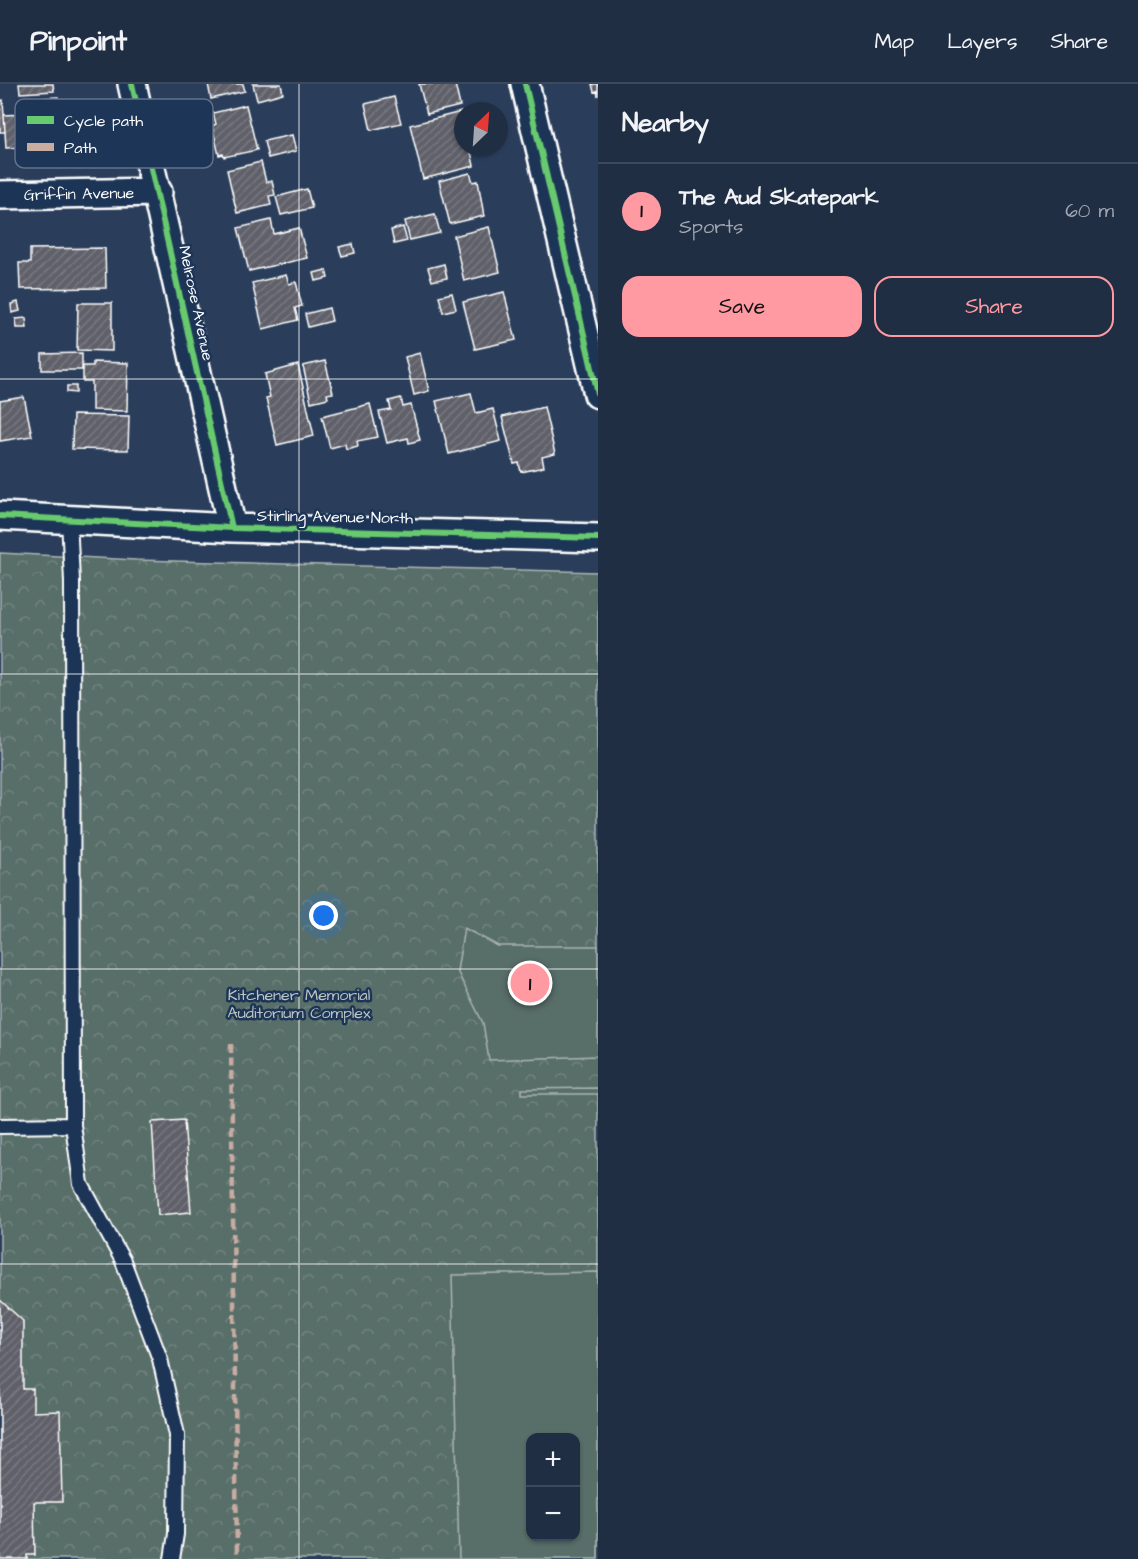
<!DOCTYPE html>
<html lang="en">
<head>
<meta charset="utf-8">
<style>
	body { margin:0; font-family:"Architects Daughter",sans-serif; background:#28364b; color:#f1f3f6 }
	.controls { position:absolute; right:18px; bottom:18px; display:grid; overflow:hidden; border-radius:12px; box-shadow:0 2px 4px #0004 }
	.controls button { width:54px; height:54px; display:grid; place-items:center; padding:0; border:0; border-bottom:2px solid #3d4a5d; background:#202e44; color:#f1f3f6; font:30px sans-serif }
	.compass { position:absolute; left:454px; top:18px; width:54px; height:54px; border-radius:50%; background:#202e44; box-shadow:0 2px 4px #0004; rotate:25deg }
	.you { position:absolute; left:324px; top:832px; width:21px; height:21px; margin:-15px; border:4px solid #fff; border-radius:50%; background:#1a73e8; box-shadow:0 0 0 9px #1a73e833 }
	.badge { display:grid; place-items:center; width:39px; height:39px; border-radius:50%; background:#ff9aa2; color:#111; font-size:20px; font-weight:700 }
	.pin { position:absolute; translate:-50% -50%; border:3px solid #fff; box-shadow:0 2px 6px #0006 }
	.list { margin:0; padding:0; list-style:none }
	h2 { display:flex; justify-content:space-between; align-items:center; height:78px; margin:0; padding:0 24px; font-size:26px }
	h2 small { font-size:20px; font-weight:400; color:#a2a8b2 }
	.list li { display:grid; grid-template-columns:39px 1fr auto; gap:18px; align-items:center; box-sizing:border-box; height:96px; padding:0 24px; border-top:2px solid #3d4a5d }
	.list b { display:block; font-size:22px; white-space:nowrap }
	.list p { margin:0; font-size:20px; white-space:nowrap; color:#a2a8b2 }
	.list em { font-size:20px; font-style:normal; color:#a2a8b2 }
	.actions { display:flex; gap:12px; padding:18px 24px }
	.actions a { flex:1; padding:14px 0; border:2px solid #ff9aa2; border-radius:18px; text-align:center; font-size:21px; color:#ff9aa2 }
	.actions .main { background:#ff9aa2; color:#111 }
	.map { position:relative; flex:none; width:598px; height:1475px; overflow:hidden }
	header { display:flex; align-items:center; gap:36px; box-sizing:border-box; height:84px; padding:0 30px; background:#202e44; border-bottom:2px solid #3d4a5d }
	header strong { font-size:28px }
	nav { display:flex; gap:33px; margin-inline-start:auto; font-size:21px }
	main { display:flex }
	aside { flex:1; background:#202e44 }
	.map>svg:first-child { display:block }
</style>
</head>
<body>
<header>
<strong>Pinpoint</strong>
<nav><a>Map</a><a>Layers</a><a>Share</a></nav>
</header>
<main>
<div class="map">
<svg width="598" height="1475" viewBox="0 0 598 1475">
	<defs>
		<pattern id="park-crowns" width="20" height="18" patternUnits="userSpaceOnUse" patternTransform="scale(1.5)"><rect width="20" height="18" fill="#596e69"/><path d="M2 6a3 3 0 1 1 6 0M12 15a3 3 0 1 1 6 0" fill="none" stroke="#728480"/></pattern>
		<pattern id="building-hatch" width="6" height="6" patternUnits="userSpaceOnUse" patternTransform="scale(1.5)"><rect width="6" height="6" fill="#60606a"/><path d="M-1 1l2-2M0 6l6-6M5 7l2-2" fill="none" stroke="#787880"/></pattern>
	</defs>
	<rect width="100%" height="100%" fill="#2a3e5b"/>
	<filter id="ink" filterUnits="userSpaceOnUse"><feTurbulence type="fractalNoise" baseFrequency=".0167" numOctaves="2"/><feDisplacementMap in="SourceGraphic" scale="12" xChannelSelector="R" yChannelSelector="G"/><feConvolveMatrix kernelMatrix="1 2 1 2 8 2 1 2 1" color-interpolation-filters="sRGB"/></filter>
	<g filter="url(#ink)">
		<path fill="url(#park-crowns)" stroke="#acb6b4" stroke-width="1.5" fill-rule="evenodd" d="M 0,469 L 136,476 L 598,488 L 598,1475 L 0,1475 ZM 530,1354 L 576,1354 L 576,1452 L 530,1452 Z"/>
		<path fill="#596e69" stroke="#acb6b4" stroke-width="1.5" fill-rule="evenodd" d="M 464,844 L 498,862 L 598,862 L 598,972 L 489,976 L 483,939 L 457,887 Z
			M 598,1004 L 598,1010 L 522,1010 L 522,1005 Z
			M 598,1188 L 598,1475 L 459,1475 L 452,1191 ZM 530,1354 L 576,1354 L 576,1452 L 530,1452 Z"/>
		<path fill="url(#building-hatch)" stroke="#fff" stroke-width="1.5" d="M 19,0 L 53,0 L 54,7 L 20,9 Z
			M 208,0 L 243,0 L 245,7 L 211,15 Z
			M 253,0 L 281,0 L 283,9 L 257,16 Z
			M 419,0 L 455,0 L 460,22 L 427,30 Z
			M 592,0 L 598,0 L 598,12 L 597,7 L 594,8 Z
			M 58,13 L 59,26 L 63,26 L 65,61 L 6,64 L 4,31 L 25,30 L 24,15 Z
			M 394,13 L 401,39 L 371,46 L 365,20 Z
			M 3,16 L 5,48 L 0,48 L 0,17 Z
			M 246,21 L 257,66 L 224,73 L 223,70 L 219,71 L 212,42 L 216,40 L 213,29 Z
			M 461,28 L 463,63 L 470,63 L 474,82 L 423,95 L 410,41 Z
			M 292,51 L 296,67 L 268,74 L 264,57 Z
			M 261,78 L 266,98 L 272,97 L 275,111 L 269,112 L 271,121 L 237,129 L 227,86 Z
			M 470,89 L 473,98 L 478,97 L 484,132 L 450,140 L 439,97 Z
			M 307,105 L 312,124 L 281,131 L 276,113 Z
			M 435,130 L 440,149 L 410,156 L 405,137 Z
			M 271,136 L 274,150 L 299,144 L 307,174 L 249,187 L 238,144 Z
			M 403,143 L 407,157 L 394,160 L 391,146 Z
			M 489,143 L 500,188 L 464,197 L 454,152 Z
			M 353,160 L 355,169 L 342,172 L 339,163 Z
			M 105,164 L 106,204 L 20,205 L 19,179 L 30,179 L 30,165 Z
			M 444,180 L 447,194 L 432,197 L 428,184 Z
			M 326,186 L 328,194 L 316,197 L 314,189 Z
			M 286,191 L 289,200 L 296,198 L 302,222 L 295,224 L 298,236 L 263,245 L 252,199 Z
			M 504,208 L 516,256 L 475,265 L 463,218 Z
			M 452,209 L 456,225 L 443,228 L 439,212 Z
			M 18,218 L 20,227 L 12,229 L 11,220 Z
			M 78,219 L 112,219 L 112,267 L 77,266 Z
			M 329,224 L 332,237 L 308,243 L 305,230 Z
			M 26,234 L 27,244 L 17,244 L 16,235 Z
			M 82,269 L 82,286 L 42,286 L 42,270 Z
			M 420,269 L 429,307 L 414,311 L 405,273 Z
			M 325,277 L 333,309 L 327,310 L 328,314 L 311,318 L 303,282 Z
			M 93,278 L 128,279 L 127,327 L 92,326 L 92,298 L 83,298 L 83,282 L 93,282 Z
			M 298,281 L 314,352 L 277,361 L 266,314 L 270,313 L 265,290 Z
			M 67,302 L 76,302 L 76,309 L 67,308 Z
			M 471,309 L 476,329 L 493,325 L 501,357 L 449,370 L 436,317 Z
			M 24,313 L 32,352 L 0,357 L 0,317 Z
			M 401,314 L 403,323 L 411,321 L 420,356 L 409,359 L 408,354 L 387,359 L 379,328 L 391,326 L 389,317 Z
			M 370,320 L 378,353 L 357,357 L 358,362 L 346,365 L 345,360 L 330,364 L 322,332 Z
			M 544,323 L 555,370 L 542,373 L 544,383 L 521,388 L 519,379 L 514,380 L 502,333 Z
			M 73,331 L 129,332 L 128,366 L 72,365 Z
			M 184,1036 L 191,1128 L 158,1131 L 152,1038 Z
			M 0,1216 L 23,1237 L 23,1305 L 33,1305 L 33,1328 L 60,1327 L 62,1418 L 34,1418 L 35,1471 L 27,1471 L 27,1475 L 0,1475 Z"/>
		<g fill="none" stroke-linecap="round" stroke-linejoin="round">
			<g stroke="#fff" stroke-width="18">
				<path id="lane" d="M 69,435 L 72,497 L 73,1041 L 81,1100 L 123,1177 L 160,1275 L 177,1351 L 176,1450 L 172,1475
					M 0,1042 L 73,1041"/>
			</g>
			<g stroke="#fff" stroke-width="32">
				<path id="street" d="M 132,0 L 232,444
					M 525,0 L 598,310
					M 0,111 L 158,108
					M 0,432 L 232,444 L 598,454"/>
			</g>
			<use href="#lane" stroke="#1d3557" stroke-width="14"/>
			<use href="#street" stroke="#1d3557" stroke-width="27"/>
			<path stroke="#c7aca2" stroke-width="4.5" stroke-dasharray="9 4.5" stroke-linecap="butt" d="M 231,960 L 237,1475"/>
			<g stroke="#1d3557" stroke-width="10">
				<path id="cycleway" d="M 132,0 L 232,444
					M 525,0 L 598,310
					M 0,432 L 232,444 L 598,454"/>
			</g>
			<use href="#cycleway" stroke="#67ca6e" stroke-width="6"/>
		</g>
	</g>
	<path fill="none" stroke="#fff" stroke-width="1.5" stroke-opacity="0.55" d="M 299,0 L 299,1475M 0,295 L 598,295M 0,590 L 598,590M 0,885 L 598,885M 0,1180 L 598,1180"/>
	<g text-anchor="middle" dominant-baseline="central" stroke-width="5" stroke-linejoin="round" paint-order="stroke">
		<g font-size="16" fill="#fff" stroke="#1d3557">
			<text transform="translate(79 110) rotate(-1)">Griffin Avenue</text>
			<text transform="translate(196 219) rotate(78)">Melrose Avenue</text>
			<text transform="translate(335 433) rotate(1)">Stirling Avenue North</text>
		</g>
		<g font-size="16" fill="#bdc5c3" stroke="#1d3557">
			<text x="299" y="911">Kitchener Memorial<tspan x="299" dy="18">Auditorium Complex</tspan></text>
		</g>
	</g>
	<rect x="15" y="15" width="198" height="69" rx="9" fill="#1d3557" stroke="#617289" stroke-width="1.5"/>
	<rect x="27" y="32" width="27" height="8" fill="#67ca6e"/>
	<rect x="27" y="59" width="27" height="8" fill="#c7aca2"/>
	<g font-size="16" fill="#fff">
		<text x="64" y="42">Cycle path</text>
		<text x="64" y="69">Path</text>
	</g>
</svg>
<div class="controls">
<button>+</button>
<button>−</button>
</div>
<svg class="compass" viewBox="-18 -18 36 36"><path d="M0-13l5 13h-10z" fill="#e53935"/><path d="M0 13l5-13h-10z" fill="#a2a8b2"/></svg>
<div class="you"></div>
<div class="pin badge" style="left:530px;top:899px">1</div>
</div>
<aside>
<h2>Nearby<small></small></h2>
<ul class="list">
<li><span class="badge">1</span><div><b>The Aud Skatepark</b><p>Sports</p></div><em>60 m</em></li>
</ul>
<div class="actions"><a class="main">Save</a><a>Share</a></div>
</aside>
</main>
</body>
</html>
